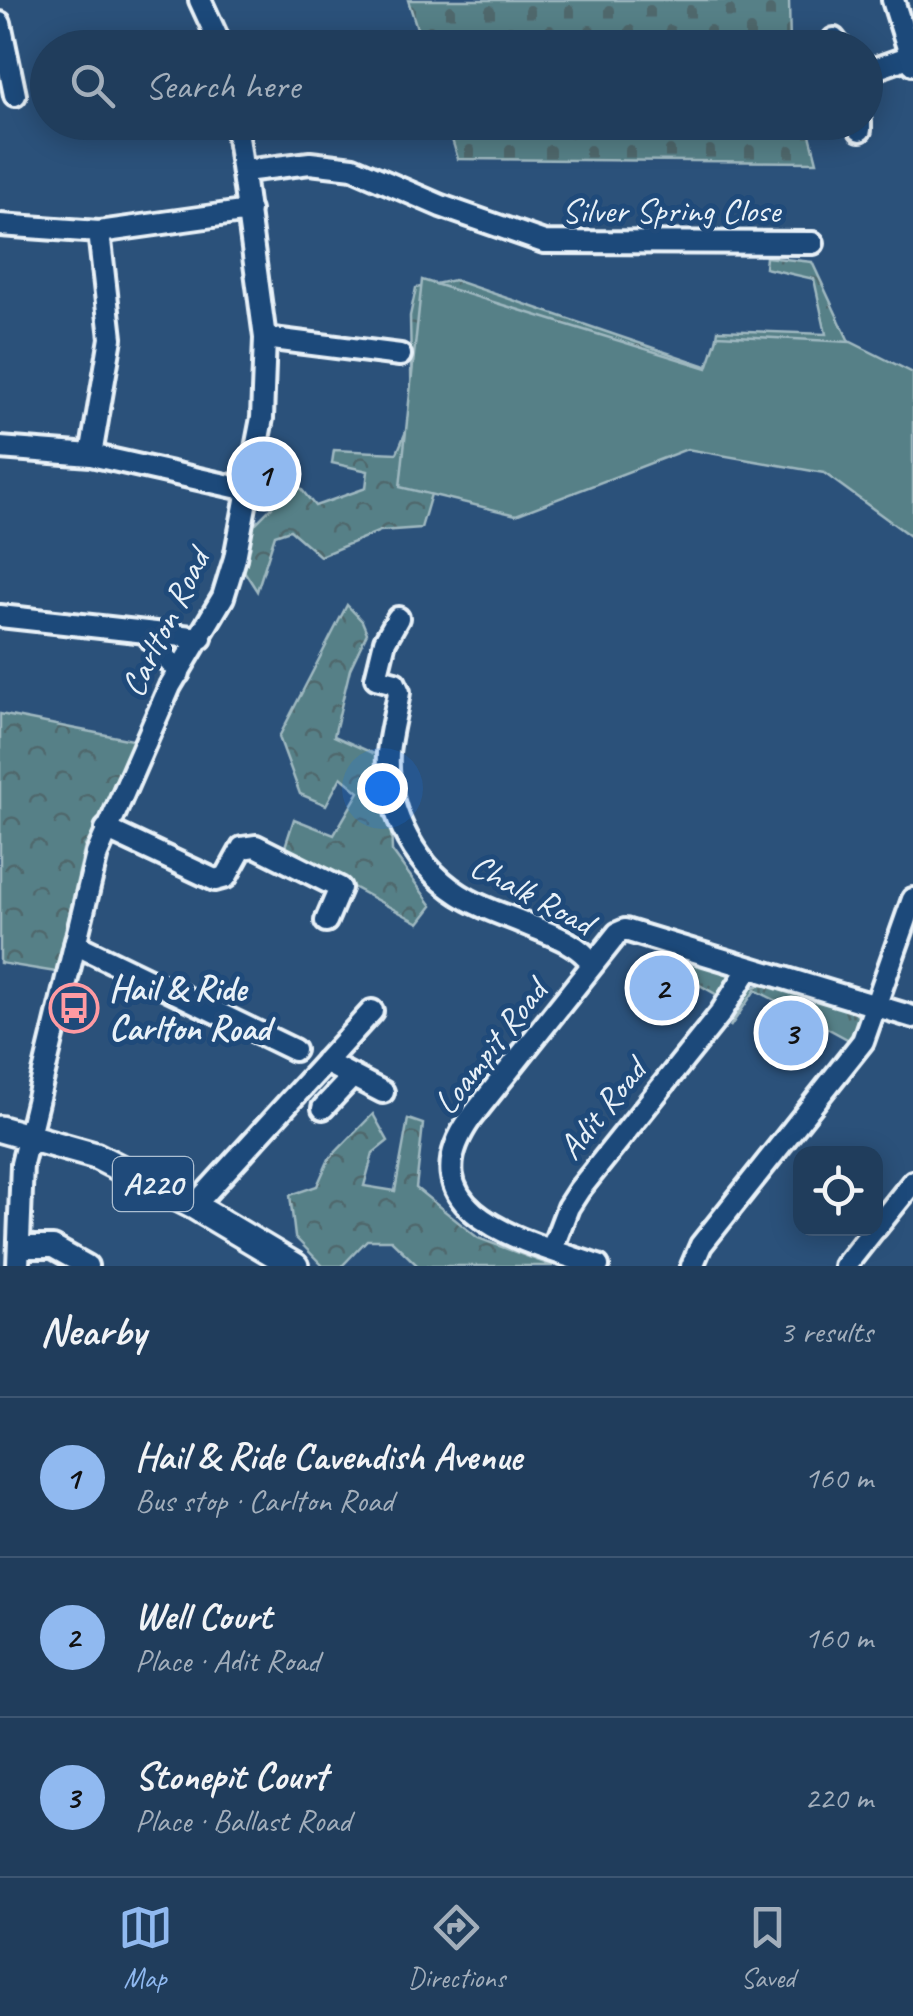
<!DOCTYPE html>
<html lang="en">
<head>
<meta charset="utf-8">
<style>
	body { margin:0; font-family:Caveat,sans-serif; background:#284462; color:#f1f3f6 }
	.controls { position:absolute; right:30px; bottom:30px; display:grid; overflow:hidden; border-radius:20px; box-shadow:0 5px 25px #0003 }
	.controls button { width:90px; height:90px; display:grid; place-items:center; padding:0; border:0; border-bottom:2px solid #3d5672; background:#203d5c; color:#f1f3f6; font:50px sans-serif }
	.you { position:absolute; left:382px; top:788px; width:35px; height:35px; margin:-25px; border:8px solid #fff; border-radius:50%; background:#1a73e8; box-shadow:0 0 0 15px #1a73e833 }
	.badge { display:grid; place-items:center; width:65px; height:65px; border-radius:50%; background:#90b9f0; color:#111; font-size:32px; font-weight:700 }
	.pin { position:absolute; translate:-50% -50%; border:5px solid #fff; box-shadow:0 2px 10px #0006 }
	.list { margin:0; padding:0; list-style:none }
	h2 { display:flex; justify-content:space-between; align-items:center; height:130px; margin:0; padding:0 40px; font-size:42px }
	h2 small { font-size:32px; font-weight:400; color:#a2aebb }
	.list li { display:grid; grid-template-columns:65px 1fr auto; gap:30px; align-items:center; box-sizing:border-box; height:160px; padding:0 40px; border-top:2px solid #3d5672 }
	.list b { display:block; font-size:38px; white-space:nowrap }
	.list p { margin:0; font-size:32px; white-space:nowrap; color:#a2aebb }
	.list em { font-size:32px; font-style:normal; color:#a2aebb }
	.icon { flex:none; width:55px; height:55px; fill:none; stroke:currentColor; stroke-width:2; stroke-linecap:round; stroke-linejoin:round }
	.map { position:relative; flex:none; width:913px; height:1266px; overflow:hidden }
	.search { position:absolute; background:#203d5c; box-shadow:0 5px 25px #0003; left:30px; right:30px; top:30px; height:110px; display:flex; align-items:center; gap:25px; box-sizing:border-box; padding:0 35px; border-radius:55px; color:#a2aebb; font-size:38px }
	.sheet { height:610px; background:#203d5c }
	nav { display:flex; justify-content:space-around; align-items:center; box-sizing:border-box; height:140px; border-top:2px solid #3d5672; background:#203d5c; font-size:28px; color:#a2aebb }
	nav a { display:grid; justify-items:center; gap:5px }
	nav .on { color:#90b9f0 }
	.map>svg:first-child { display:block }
</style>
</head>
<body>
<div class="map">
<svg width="913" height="1266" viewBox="0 0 913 1266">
	<defs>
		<pattern id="grass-tufts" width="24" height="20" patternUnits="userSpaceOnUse" patternTransform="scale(2.5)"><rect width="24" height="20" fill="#568087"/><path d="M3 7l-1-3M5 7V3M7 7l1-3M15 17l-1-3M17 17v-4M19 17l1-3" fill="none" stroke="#4f676c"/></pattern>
		<pattern id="forest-crowns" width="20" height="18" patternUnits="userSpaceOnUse" patternTransform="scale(2.5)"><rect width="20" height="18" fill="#568087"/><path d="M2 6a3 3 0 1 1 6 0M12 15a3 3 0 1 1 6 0" fill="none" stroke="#4f676c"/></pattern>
		<pattern id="cemetery-stones" width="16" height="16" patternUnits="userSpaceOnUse" patternTransform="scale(2.5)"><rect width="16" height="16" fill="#568087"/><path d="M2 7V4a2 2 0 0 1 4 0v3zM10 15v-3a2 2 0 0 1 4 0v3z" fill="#4f676c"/></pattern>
	</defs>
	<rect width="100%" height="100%" fill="#2b517a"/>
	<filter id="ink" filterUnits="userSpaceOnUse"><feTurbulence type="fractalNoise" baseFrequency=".01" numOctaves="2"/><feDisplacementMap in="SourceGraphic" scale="20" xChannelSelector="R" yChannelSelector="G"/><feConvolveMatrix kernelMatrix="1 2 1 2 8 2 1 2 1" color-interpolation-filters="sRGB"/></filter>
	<g filter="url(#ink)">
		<path fill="url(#grass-tufts)" stroke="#9fb8c0" stroke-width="2.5" d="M 685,954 L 732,968 L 736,974 L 721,997 L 675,971 Z
			M 778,983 L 810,993 L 799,1012 L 755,990 L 730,1027 L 751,987 Z
			M 817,995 L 849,1005 L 861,1020 L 851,1041 L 805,1016 Z"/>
		<path fill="url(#forest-crowns)" stroke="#9fb8c0" stroke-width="2.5" d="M 766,257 L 812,262 L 853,350 L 806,446 L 450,430 L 421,528 L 380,531 L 320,556 L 290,530 L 275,535 L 257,591 L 239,563 L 249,530 L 272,507 L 259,472 L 276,458 L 315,506 L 366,488 L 368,471 L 332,463 L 334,450 L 397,453 L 412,417 L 410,316 L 416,288 L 454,280 L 712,368 L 718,330 L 826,334 L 814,279 L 765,268 Z
			M 347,605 L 362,621 L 367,633 L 350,669 L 334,736 L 379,756 L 390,794 L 392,851 L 432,906 L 419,923 L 349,885 L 282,856 L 294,819 L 334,835 L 359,792 L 341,777 L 326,805 L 300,794 L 279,737 Z
			M 0,714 L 147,743 L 85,846 L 56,972 L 0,963 Z
			M 373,1114 L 388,1141 L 373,1153 L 364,1186 L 395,1191 L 408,1119 L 423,1124 L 416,1188 L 478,1238 L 553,1266 L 418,1266 L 391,1240 L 367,1240 L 342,1266 L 323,1266 L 295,1237 L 290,1195 L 317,1186 L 329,1159 Z"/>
		<path fill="url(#cemetery-stones)" stroke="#9fb8c0" stroke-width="2.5" d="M 408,0 L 789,0 L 790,47 L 423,47 Z
			M 447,123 L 807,123 L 817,162 L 458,159 Z"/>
		<path fill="#568087" stroke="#9fb8c0" stroke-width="2.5" d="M 422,280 L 707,368 L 718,335 L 851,342 L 913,373 L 913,538 L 824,473 L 687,449 L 516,515 L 400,487 Z"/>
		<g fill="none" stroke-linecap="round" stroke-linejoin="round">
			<g stroke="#e8f1f8" stroke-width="28">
				<path id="minor" d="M 200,0 L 222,48
					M 893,0 L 913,64
					M 0,23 L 15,95
					M 834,39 L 841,48
					M 866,72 L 911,56
					M 860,130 L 860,122
					M 244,171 L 310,163 L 353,168 L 441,206 L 544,242 L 813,243
					M 0,225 L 99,232 L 249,211
					M 265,338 L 400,355
					M 0,448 L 91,455 L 248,490
					M 91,455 L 111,338 L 99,232
					M 0,616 L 201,638
					M 398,618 L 385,641 L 376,678 L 395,683 L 399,692 C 396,712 390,732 388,753 C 385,813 417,872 469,900 C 487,910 508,916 526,924 C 549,934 577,942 592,963
					M 147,634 L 179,673
					M 106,829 L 215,880 L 226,877 L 242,848 L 256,846 L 340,888 L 326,921
					M 75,944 L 294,1050
					M 325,1062 L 383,1092
					M 323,1108 L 353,1076
					M 194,1206 L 372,1011
					M 876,1228 L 913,1182
					M 19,1247 L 53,1247 L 87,1266
					M 552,1249 L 568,1207 L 579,1190 L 720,1014 L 749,968
					M 18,1266 L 22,1164 L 97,854 L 170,686 L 223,597 L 235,558 L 248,490 L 262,418 L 265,338 L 236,122
					M 598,1266 C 533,1243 403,1216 470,1119 L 618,933 L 625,930 L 913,1017
					M 692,1266 L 701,1245 L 863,1041 L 913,899
					M 845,1266 L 875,1228"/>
			</g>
			<g stroke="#e8f1f8" stroke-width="32">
				<path id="major" d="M 0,1129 L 96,1156 L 194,1206 L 295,1266"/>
			</g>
			<use href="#minor" stroke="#1f4a7a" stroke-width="20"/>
			<use href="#major" stroke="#1f4a7a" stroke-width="25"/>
		</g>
	</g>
	<defs>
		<g id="bus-ring" transform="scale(2.5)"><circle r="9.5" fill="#1f4a7a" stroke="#ff9aa2" stroke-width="1.5"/><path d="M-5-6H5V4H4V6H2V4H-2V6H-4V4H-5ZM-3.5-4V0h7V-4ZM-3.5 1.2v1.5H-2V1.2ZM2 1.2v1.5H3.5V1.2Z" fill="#ff9aa2"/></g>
	</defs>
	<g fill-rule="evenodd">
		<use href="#bus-ring" x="74" y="1008"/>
	</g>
	<g text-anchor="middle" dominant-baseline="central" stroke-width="10" stroke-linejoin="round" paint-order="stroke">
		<rect fill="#1f4a7a" stroke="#acbfd2" stroke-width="2.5" x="113" y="1157" width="80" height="54" rx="8"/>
		<g font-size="32" font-weight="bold" fill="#e8f1f8">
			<text x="153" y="1184">A220</text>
		</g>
		<g font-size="35" fill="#e8f1f8" stroke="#1f4a7a">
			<text x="671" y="210">Silver Spring Close</text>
			<text transform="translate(165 623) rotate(-64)">Carlton Road</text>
			<text transform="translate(532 894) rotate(28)">Chalk Road</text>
			<text transform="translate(490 1047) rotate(-52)">Loampit Road</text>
			<text transform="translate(602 1109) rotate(-51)">Adit Road</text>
		</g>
		<g font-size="35" font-weight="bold" fill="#e8f1f8" stroke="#1f4a7a" text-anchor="start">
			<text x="109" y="988">Hail &amp; Ride<tspan x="109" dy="40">Carlton Road</tspan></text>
		</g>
	</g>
</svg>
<div class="controls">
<button><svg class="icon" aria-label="locate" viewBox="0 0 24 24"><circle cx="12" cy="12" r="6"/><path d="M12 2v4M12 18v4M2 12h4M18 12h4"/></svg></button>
</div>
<div class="you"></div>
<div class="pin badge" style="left:264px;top:474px">1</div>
<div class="pin badge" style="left:662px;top:988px">2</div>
<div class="pin badge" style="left:791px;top:1033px">3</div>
<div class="search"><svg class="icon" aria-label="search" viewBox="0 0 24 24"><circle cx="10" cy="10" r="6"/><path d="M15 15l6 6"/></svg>Search here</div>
</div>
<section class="sheet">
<h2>Nearby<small>3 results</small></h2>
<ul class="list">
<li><span class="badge">1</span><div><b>Hail &amp; Ride Cavendish Avenue</b><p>Bus stop · Carlton Road</p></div><em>160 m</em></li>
<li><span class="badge">2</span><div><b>Well Court</b><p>Place · Adit Road</p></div><em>160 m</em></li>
<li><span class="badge">3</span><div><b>Stonepit Court</b><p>Place · Ballast Road</p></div><em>220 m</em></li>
</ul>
</section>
<nav>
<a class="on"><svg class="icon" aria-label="map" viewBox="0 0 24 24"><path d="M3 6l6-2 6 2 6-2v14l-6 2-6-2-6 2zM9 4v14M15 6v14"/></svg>Map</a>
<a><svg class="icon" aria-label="directions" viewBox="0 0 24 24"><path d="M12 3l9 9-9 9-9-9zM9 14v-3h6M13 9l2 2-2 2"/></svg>Directions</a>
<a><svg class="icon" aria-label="saved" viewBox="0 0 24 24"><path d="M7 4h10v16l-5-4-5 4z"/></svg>Saved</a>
</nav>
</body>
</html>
